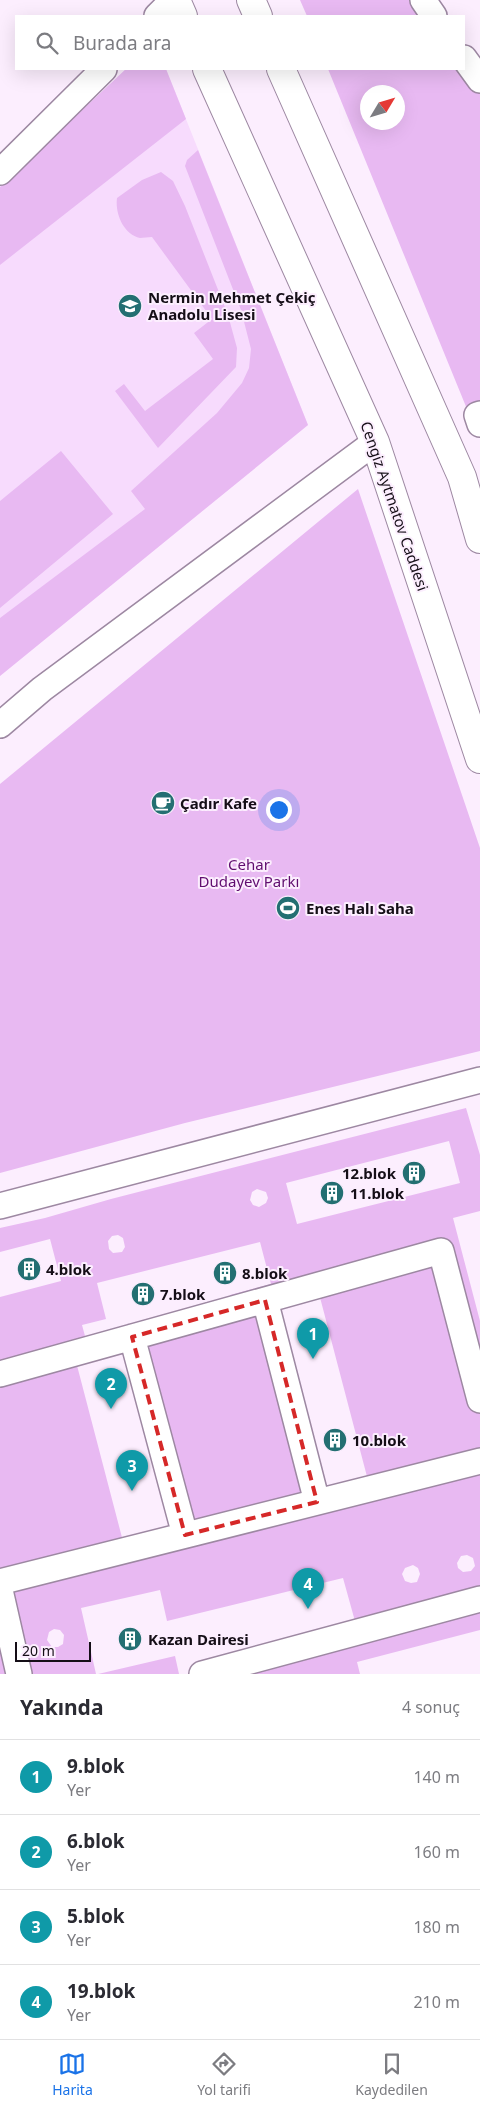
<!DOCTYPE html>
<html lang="tr">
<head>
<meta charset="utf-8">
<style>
	body { margin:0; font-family:"Noto Sans",sans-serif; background:#f7f7f7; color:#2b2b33 }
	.compass { position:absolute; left:360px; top:85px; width:45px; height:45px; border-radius:50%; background:#fff; box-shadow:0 5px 20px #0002; rotate:52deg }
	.scale { position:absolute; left:15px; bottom:12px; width:76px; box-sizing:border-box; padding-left:5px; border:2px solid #150e17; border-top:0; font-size:14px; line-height:18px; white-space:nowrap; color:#150e17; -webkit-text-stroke:4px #fceefe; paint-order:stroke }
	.you { position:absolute; left:278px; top:809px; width:18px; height:18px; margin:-12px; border:4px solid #fff; border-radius:50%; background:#1a73e8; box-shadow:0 0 0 8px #1a73e833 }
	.badge { display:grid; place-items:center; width:32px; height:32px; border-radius:50%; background:#1a73e8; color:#fff; font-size:16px; font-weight:700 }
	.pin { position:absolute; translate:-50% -41px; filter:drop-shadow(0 1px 2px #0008) }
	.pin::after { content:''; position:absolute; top:26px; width:18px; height:15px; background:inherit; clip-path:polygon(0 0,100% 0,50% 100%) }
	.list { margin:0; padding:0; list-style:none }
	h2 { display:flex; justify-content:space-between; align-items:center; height:65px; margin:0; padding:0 20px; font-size:21px }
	h2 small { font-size:16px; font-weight:400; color:#7c7c81 }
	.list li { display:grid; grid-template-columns:32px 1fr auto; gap:15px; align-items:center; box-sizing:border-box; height:75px; padding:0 20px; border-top:1px solid #e1e1e2 }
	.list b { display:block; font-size:19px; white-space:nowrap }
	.list p { margin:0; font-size:16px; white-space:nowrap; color:#7c7c81 }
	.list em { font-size:16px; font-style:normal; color:#7c7c81 }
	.icon { flex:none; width:28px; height:28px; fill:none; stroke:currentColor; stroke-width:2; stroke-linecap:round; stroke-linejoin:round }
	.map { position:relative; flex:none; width:480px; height:1674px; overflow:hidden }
	.search { position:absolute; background:#fff; box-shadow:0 5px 20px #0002; left:15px; right:15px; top:15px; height:55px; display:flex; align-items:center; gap:12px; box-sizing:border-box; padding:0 18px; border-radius:0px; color:#7c7c81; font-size:19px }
	.sheet { height:365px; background:#fff }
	nav { display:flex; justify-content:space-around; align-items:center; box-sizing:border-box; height:70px; border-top:1px solid #e1e1e2; background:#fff; font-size:14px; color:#7c7c81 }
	nav a { display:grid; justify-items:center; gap:2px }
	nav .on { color:#1a73e8 }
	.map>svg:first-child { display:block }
</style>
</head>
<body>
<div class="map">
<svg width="480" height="1674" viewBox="0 0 480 1674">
	<rect width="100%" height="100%" fill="#fceefe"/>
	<path fill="#f7dbfd" d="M 126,69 L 166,69 L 308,425 L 0,676 L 0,187 Z"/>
	<path fill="#e8b9f2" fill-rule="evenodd" d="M 300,0 L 418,0 L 430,16 L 307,16 Z
		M 126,69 L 166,69 L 186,119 L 0,265 L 0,187 Z
		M 328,69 L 464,69 L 480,87 L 480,402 L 467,409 ZM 368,92 L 398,92 L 398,122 L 368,122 Z
		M 198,150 L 308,425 L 0,676 L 0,618 L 145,509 L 131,491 L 217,413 L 242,383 L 249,368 L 251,349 L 241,310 L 185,166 L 187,160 Z
		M 161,172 L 173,181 L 185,206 L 228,315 L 237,348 L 236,367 L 158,448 L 115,391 L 124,384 L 145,411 L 213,359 L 194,333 L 212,319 L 152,237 C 148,237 143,238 140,238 C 123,234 115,213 117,198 L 142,180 Z
		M 61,451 L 113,514 L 0,608 L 0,501 Z
		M 358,489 L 480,848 L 480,1051 L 185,1123 L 0,1173 L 0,784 Z
		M 466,1108 L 480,1155 L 480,1211 L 453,1218 L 480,1321 L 480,1630 L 357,1662 L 360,1674 L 230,1674 L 358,1632 L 343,1578 L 167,1621 L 160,1590 L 81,1608 L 96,1674 L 0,1674 L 0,1297 L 61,1281 L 50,1239 L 0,1252 L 0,1228 L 45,1218 L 111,1199 ZM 449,1141 L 460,1183 L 297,1224 L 286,1183 ZM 257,1189 L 266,1192 L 268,1198 L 266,1203 L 259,1207 L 253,1205 L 250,1200 L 252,1192 ZM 118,1235 L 123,1238 L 125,1247 L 122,1252 L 113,1253 L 109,1249 L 108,1241 L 112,1236 ZM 260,1242 L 271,1284 L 230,1295 L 233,1308 L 132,1337 L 184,1535 L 125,1549 L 74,1354 L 88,1347 L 82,1325 L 106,1319 L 97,1283 ZM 317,1286 L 370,1488 L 317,1501 L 266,1300 ZM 467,1555 L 473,1558 L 475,1566 L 471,1571 L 463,1572 L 458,1568 L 457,1563 L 461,1556 ZM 413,1565 L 418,1568 L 420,1574 L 417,1582 L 411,1583 L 405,1581 L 402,1574 L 405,1568 ZM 54,1629 L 60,1630 L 64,1635 L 63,1644 L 58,1647 L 52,1647 L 47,1640 L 49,1632 Z
		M 175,1656 L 179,1674 L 98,1674 Z"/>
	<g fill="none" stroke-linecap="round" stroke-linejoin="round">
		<g stroke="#9d88a2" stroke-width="28">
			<path id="minor" d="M 423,0 L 434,16
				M 157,16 L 173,0
				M 464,58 L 480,80
				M 0,172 L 104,69
				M 480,414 L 477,415 L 480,424
				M 0,725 L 42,689 L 375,442
				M 0,1206 L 480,1080
				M 265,1300 L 317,1502
				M 132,1337 L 185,1535
				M 0,1374 L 441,1251 L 480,1400
				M 0,1582 L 480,1461
				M 0,1590 L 19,1674
				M 202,1674 L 480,1599"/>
		</g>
		<g stroke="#9d88a2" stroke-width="30">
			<path id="primary" d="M 176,0 L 183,16
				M 251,0 L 258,16
				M 207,69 L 375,442 L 480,759
				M 281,69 L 462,477 L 480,539"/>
		</g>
		<use href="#minor" stroke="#fff" stroke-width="25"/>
		<use href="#primary" stroke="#fff" stroke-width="28"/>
	</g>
	<path fill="none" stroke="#d62828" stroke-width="4" stroke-dasharray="10 6" stroke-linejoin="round" d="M 265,1300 L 317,1502 L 185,1535 L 132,1337 Z"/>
	<defs>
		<g id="school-disc" transform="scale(1.25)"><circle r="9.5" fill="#236f72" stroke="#fceefe"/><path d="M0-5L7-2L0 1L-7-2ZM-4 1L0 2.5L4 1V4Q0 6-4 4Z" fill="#fff"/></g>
		<g id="cafe-disc" transform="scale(1.25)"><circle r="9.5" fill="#236f72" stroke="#fceefe"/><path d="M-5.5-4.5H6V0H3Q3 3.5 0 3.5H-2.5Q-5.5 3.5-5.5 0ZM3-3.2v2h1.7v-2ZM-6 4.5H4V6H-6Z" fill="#fff"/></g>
		<g id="stadium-disc" transform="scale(1.25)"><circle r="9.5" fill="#236f72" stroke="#fceefe"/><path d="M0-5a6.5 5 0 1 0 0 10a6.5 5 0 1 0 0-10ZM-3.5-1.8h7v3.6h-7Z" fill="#fff"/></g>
		<g id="building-disc" transform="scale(1.25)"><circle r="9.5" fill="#236f72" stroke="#fceefe"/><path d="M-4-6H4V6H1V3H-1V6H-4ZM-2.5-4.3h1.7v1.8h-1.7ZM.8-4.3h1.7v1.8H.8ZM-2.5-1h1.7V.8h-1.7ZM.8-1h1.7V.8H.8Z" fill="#fff"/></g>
	</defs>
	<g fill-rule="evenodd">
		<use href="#school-disc" x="130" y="306"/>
		<use href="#cafe-disc" x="163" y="803"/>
		<use href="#stadium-disc" x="288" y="908"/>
		<use href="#building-disc" x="414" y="1173"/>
		<use href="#building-disc" x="332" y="1193"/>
		<use href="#building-disc" x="29" y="1269"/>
		<use href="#building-disc" x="225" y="1273"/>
		<use href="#building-disc" x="143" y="1294"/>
		<use href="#building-disc" x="335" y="1440"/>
		<use href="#building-disc" x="130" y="1639"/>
	</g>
	<g text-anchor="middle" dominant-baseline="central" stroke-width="4" stroke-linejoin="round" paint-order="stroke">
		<g font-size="15" font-weight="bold" fill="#150e17" stroke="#fceefe" text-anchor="start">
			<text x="148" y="297">Nermin Mehmet Çekiç<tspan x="148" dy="17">Anadolu Lisesi</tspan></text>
			<text x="180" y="803">Çadır Kafe</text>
			<text x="306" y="908">Enes Halı Saha</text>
			<text x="396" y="1173" text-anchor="end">12.blok</text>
			<text x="350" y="1193">11.blok</text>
			<text x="46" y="1269">4.blok</text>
			<text x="242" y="1273">8.blok</text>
			<text x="160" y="1294">7.blok</text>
			<text x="352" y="1440">10.blok</text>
			<text x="148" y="1639">Kazan Dairesi</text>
		</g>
		<g font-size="15" fill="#150e17" stroke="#fceefe">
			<text transform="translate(395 506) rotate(71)">Cengiz Aytmatov Caddesi</text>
		</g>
		<g font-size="15" fill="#600e6f" stroke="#fceefe">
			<text x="249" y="864">Cehar<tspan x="249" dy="17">Dudayev Parkı</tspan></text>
		</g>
	</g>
</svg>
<svg class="compass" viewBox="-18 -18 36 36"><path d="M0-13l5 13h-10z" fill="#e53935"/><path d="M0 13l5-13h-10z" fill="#7c7c81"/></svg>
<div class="scale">20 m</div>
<div class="you"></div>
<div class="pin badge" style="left:313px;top:1359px;background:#0f9aa8">1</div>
<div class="pin badge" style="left:111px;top:1409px;background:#0f9aa8">2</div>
<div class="pin badge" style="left:132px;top:1491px;background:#0f9aa8">3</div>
<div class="pin badge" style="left:308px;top:1609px;background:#0f9aa8">4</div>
<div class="search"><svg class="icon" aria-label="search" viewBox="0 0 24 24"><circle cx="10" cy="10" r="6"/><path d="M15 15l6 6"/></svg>Burada ara</div>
</div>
<section class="sheet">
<h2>Yakında<small>4 sonuç</small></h2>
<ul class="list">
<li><span class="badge" style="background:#0f9aa8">1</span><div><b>9.blok</b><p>Yer</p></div><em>140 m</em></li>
<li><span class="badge" style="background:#0f9aa8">2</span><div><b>6.blok</b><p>Yer</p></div><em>160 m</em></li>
<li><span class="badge" style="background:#0f9aa8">3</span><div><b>5.blok</b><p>Yer</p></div><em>180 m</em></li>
<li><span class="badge" style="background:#0f9aa8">4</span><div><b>19.blok</b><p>Yer</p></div><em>210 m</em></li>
</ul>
</section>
<nav>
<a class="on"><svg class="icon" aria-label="map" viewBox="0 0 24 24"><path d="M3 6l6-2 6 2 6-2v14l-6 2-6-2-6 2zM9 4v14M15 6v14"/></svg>Harita</a>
<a><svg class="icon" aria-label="directions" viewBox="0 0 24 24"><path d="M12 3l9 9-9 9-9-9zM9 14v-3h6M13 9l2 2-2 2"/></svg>Yol tarifi</a>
<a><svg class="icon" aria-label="saved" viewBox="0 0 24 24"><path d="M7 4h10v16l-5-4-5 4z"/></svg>Kaydedilen</a>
</nav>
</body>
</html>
